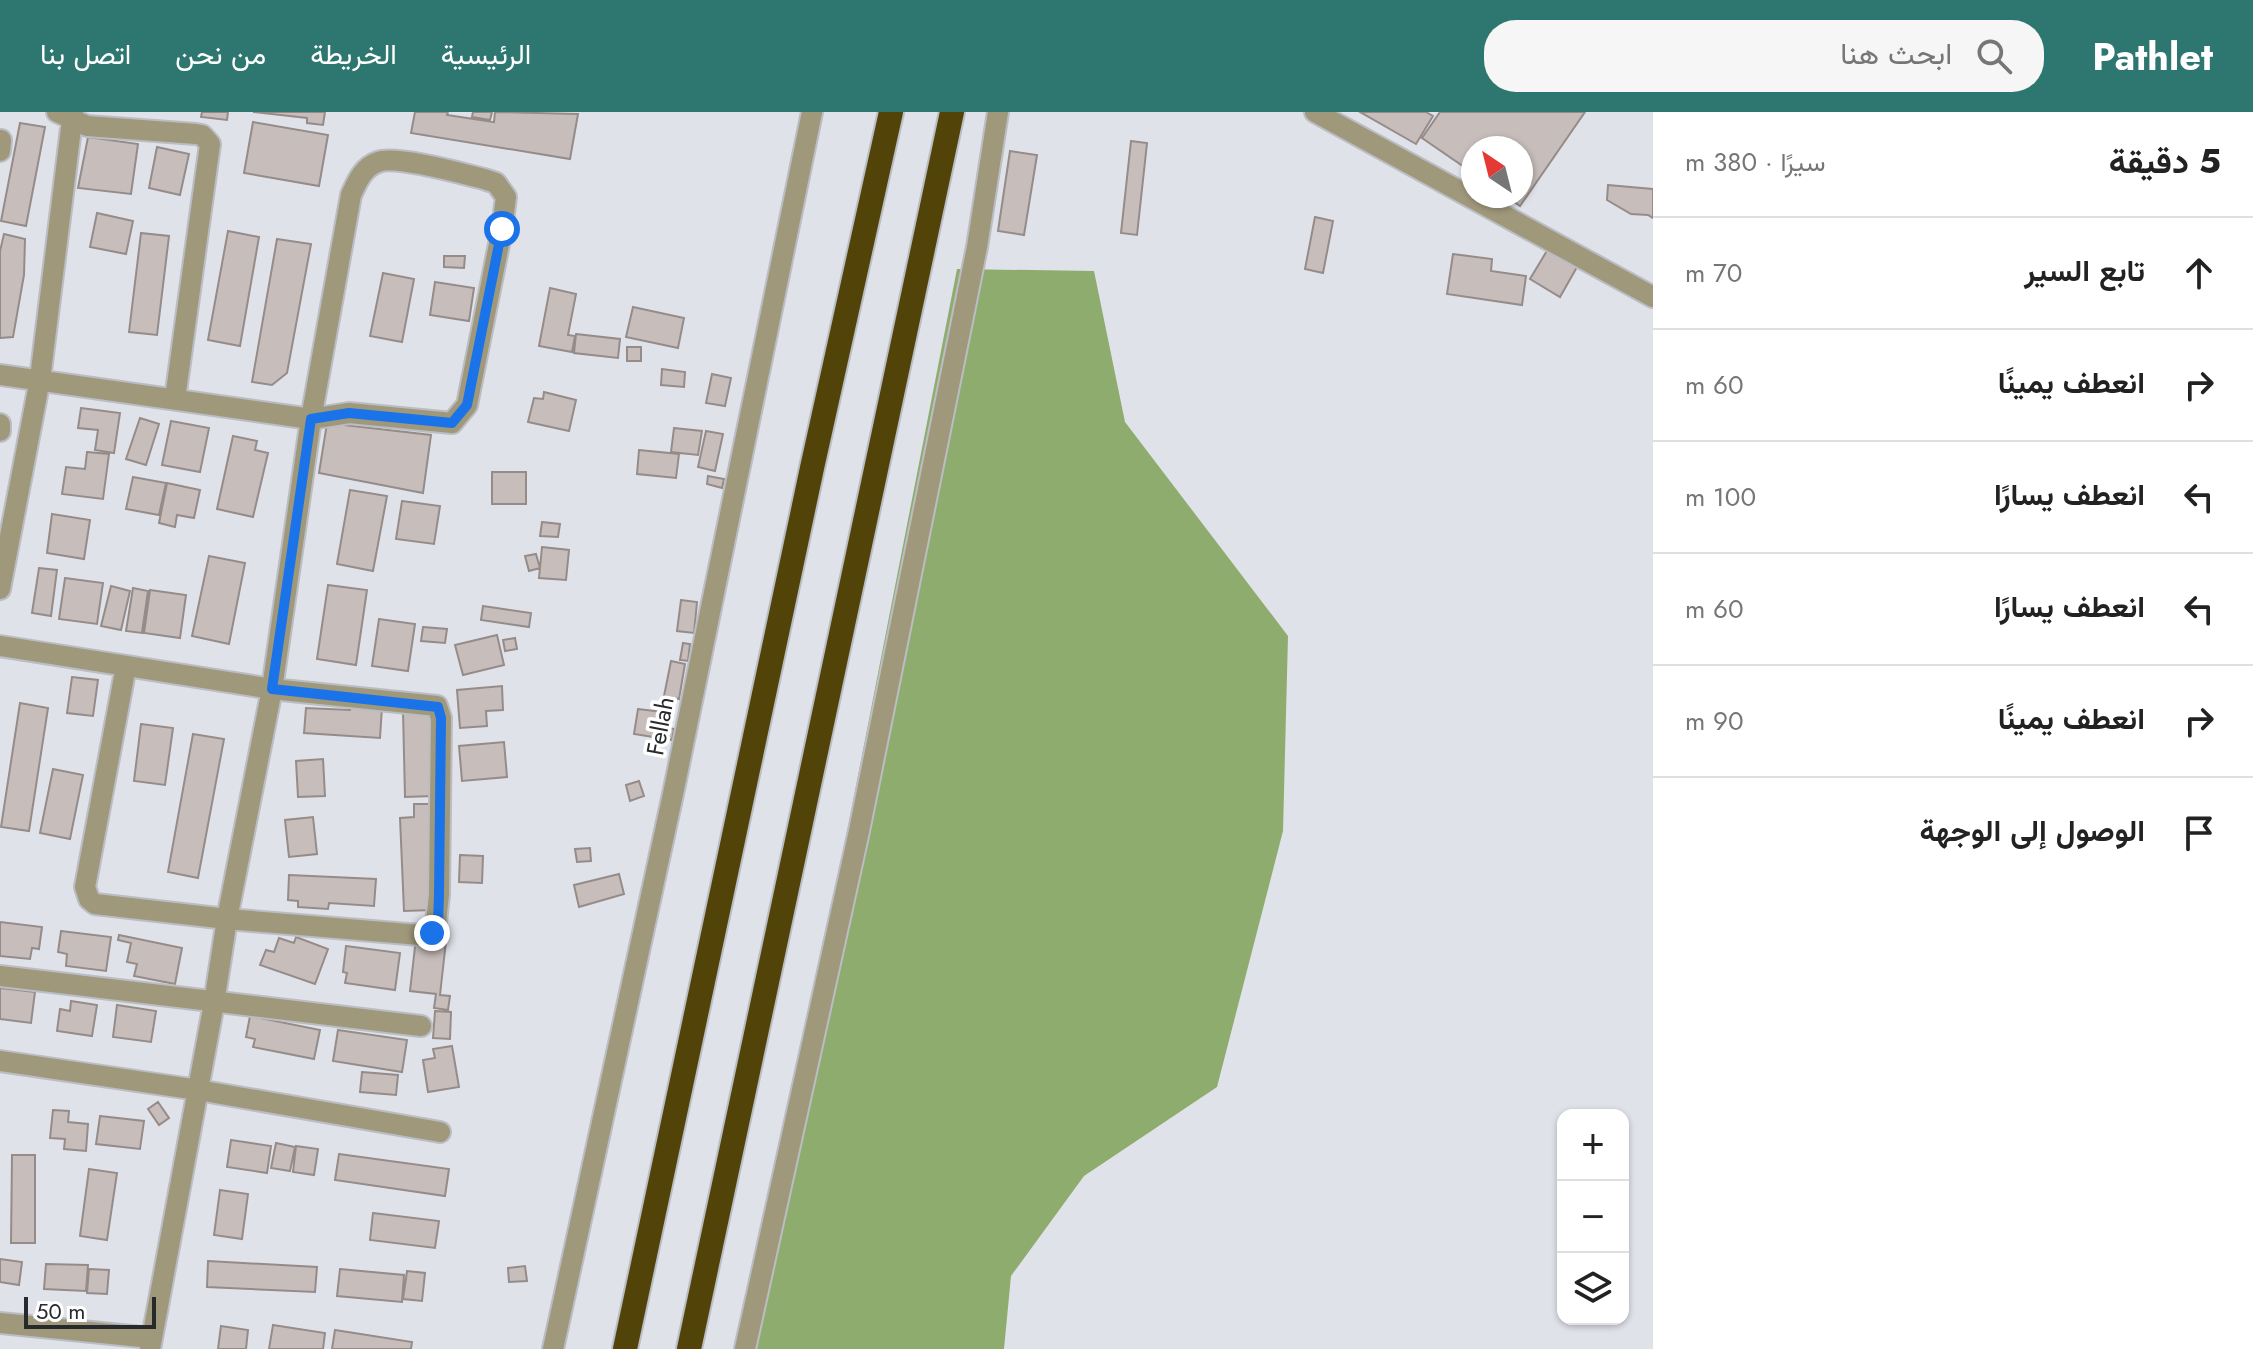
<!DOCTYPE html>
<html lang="ar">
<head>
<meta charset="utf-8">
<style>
	body { margin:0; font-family:Jost,Vazirmatn,sans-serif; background:#f6f6f6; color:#222; direction:rtl }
	.controls { position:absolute; right:24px; bottom:24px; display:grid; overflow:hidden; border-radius:16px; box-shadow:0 2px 6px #0004 }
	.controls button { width:72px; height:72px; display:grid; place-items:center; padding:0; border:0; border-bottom:2px solid #e0e0e0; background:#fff; color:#222; font:40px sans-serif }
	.compass { position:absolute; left:1461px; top:24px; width:72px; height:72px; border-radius:50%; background:#fff; box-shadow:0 2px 6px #0004; rotate:325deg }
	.scale { position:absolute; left:24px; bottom:20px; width:132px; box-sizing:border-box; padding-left:8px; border:4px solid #28292c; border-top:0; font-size:22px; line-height:28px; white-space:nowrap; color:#28292c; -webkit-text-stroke:6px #fff; paint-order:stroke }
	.stop { position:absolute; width:24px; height:24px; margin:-18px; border:6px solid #1a73e8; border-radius:50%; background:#fff }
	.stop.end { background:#1a73e8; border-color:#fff; box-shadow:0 2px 8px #0008 }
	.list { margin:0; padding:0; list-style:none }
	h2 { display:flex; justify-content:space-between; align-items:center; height:104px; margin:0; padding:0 32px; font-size:34px }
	h2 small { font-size:26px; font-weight:400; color:#767676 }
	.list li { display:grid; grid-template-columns:52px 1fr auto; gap:24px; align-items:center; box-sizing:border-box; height:112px; padding:0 32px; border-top:2px solid #e0e0e0 }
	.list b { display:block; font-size:30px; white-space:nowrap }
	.list em { font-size:26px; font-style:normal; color:#767676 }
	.icon { flex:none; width:44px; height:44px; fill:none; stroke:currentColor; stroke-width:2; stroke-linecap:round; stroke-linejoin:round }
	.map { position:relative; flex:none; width:1653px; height:1237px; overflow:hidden; direction:ltr }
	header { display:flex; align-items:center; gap:48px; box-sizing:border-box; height:112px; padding:0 40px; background:#2e7771; color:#fff }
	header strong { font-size:38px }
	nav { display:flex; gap:44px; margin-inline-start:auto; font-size:28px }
	.search { width:560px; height:72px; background:#f6f6f6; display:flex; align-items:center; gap:20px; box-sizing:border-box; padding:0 28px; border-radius:32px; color:#767676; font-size:30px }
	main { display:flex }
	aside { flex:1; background:#fff }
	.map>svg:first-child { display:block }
</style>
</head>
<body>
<header>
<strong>Pathlet</strong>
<div class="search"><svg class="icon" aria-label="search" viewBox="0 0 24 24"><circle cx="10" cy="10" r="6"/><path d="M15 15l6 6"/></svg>ابحث هنا</div>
<nav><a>الرئيسية</a><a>الخريطة</a><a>من نحن</a><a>اتصل بنا</a></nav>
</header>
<main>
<aside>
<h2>5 دقيقة<small>سيرًا · 380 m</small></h2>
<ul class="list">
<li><svg class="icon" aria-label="ahead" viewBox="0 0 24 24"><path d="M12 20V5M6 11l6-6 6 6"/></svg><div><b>تابع السير</b></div><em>70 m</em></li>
<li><svg class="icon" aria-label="right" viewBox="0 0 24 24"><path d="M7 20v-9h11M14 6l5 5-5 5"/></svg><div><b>انعطف يمينًا</b></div><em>60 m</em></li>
<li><svg class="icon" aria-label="left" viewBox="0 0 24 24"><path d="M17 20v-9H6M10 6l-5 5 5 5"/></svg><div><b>انعطف يسارًا</b></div><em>100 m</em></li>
<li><svg class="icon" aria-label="left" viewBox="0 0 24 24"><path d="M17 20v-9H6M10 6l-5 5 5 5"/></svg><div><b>انعطف يسارًا</b></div><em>60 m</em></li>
<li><svg class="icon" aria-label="right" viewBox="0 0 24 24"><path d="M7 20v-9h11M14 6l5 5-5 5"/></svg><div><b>انعطف يمينًا</b></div><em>90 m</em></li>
<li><svg class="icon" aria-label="arrive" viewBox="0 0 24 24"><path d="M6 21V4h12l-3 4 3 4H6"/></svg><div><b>الوصول إلى الوجهة</b></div></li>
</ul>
</aside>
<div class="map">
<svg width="1653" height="1237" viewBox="0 0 1653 1237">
	<rect width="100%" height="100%" fill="#e0e2ea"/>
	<path fill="#8eac6d" d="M 957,157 L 1094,159 L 1125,310 L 1288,524 L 1283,719 L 1217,975 L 1084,1064 L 1011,1164 L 1004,1237 L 746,1237 Z"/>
	<path fill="#c7bebb" stroke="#958c89" stroke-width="2" d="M 202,0 L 228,0 L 227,8 L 201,5 Z
		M 253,0 L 325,0 L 323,13 L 307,11 L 307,6 Z
		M 415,0 L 448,0 L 447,3 L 494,10 L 495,0 L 578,2 L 570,47 L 411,21 Z
		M 473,0 L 492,0 L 490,8 L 472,5 Z
		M 1360,0 L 1426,0 L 1433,4 L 1416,32 Z
		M 1440,0 L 1585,0 L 1520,94 L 1506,84 L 1521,84 L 1521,36 L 1473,36 L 1473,61 L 1422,26 Z
		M 253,10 L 328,23 L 319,74 L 244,61 Z
		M 20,11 L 45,15 L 26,114 L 1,109 Z
		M 88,25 L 138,32 L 131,82 L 78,76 Z
		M 1131,29 L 1147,31 L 1137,123 L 1121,121 Z
		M 157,35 L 189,42 L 180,83 L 149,76 Z
		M 1010,39 L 1037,43 L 1024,123 L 998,119 Z
		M 1608,73 L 1653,77 L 1653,106 L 1648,103 L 1631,102 L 1607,88 Z
		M 97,101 L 133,109 L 126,142 L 90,135 Z
		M 1315,105 L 1333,109 L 1323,161 L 1305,157 Z
		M 228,119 L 259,125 L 240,234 L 208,228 Z
		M 141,121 L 169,124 L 157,223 L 129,220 Z
		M 4,122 L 25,127 L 24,163 L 13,225 L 0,226 L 0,139 Z
		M 277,127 L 311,132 L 287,261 L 272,273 L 252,270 Z
		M 1548,137 L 1577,155 L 1560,185 L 1530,167 Z
		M 1453,142 L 1492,147 L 1491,159 L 1526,164 L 1522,193 L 1447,182 Z
		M 444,144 L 465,144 L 464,156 L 444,155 Z
		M 383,161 L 414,167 L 402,230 L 370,224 Z
		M 435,170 L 474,176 L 469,209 L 430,203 Z
		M 550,176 L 576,182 L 568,223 L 575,224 L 572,240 L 539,234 Z
		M 633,195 L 684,206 L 678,236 L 626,225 Z
		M 576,222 L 620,227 L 618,246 L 574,241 Z
		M 627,235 L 641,235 L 641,249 L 627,249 Z
		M 662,257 L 685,260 L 684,275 L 661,273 Z
		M 712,262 L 731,266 L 725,294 L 706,291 Z
		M 544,280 L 576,288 L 569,319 L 528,310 L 534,286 L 543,287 Z
		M 81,296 L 120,301 L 114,341 L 95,338 L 98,318 L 78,316 Z
		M 140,306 L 159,312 L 146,353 L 126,347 Z
		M 171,309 L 209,316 L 200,360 L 162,353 Z
		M 327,311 L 431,323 L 423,381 L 319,361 Z
		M 674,316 L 702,319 L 698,343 L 671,340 Z
		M 706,319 L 723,322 L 715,359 L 698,355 Z
		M 233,324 L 257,329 L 255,338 L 268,341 L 253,405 L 217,397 Z
		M 639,338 L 679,342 L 676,366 L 637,362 Z
		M 87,340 L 109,342 L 103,387 L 62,382 L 66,355 L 85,357 Z
		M 492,360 L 526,360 L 526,392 L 492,392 Z
		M 708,364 L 724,367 L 722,376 L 707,372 Z
		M 133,365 L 166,371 L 159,403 L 126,397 Z
		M 167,371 L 200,378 L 194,406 L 177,403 L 175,415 L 159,411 Z
		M 350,378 L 387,384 L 373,459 L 337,452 Z
		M 402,389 L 440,394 L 434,432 L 396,427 Z
		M 52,402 L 90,408 L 84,447 L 47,441 Z
		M 542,410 L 560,412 L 558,425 L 540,424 Z
		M 542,435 L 569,438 L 566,468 L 539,466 Z
		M 536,442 L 540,456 L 529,459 L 525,444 Z
		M 209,444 L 245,451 L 229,532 L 192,524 Z
		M 39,456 L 57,458 L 51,504 L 32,501 Z
		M 65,466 L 103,471 L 97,512 L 59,507 Z
		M 328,473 L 367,478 L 356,553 L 317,547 Z
		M 111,474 L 130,479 L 121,518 L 101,514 Z
		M 133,476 L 148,479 L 142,521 L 126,519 Z
		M 150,478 L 186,483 L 180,526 L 144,521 Z
		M 681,488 L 697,490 L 694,521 L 677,519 Z
		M 483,494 L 531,501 L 529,515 L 481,508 Z
		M 379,507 L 415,512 L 408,559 L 372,554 Z
		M 423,515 L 447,517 L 445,531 L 421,529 Z
		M 497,523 L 504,553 L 463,563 L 455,533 Z
		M 515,526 L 517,537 L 505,539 L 503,528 Z
		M 683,531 L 690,532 L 688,549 L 680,548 Z
		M 671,549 L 685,552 L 679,587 L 664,584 Z
		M 72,565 L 98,568 L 93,604 L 67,601 Z
		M 502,574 L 503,598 L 486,599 L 487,614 L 460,616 L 457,578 Z
		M 20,591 L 48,596 L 29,719 L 1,715 Z
		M 350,593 L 382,595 L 380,626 L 304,621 L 306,596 L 350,598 Z
		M 638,597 L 663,600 L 661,614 L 674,617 L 672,628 L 634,622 Z
		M 403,599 L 432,599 L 433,684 L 405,685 Z
		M 141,612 L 173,616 L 165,673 L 134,669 Z
		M 193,622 L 224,627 L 198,766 L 168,760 Z
		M 504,630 L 507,665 L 462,669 L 459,634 Z
		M 323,647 L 325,684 L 298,685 L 296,649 Z
		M 53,657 L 83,663 L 70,727 L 40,721 Z
		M 639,669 L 644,684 L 630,689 L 626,673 Z
		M 414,692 L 429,692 L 433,798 L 404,799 L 400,706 L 414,705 Z
		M 313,705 L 317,742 L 289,745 L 285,708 Z
		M 590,736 L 591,749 L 577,750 L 575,737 Z
		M 460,743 L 483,744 L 482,771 L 459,770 Z
		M 619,762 L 624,782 L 579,795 L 574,773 Z
		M 289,763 L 376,767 L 374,794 L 329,791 L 328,797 L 298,795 L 298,789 L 288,788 Z
		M 0,810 L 42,815 L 39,837 L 32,836 L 30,847 L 0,844 Z
		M 61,819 L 111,825 L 106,859 L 66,854 L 67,842 L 58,840 Z
		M 119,823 L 182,836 L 175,872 L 134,864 L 137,852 L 127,850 L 131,831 L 118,828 Z
		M 296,825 L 328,837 L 315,872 L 260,853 L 266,838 L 274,840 L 279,826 L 294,831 Z
		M 416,826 L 446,829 L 440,883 L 450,884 L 448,898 L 434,896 L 436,882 L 410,879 Z
		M 346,834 L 400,841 L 395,878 L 345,871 L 347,861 L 343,860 Z
		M 0,876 L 35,880 L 31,911 L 0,907 Z
		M 71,889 L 97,893 L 92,924 L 57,919 L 60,897 L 70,899 Z
		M 117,893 L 156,899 L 151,930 L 113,925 Z
		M 435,899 L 451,900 L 450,927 L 433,926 Z
		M 250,904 L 320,918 L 314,947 L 253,935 L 255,927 L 246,925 Z
		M 338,918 L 407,928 L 402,960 L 333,949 Z
		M 452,934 L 459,975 L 428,980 L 423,948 L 435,946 L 433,937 Z
		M 362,960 L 398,963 L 396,983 L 360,980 Z
		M 158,990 L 169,1006 L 159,1013 L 148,997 Z
		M 53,998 L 69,999 L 68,1010 L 88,1012 L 86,1039 L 64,1037 L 65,1027 L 50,1026 Z
		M 100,1004 L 144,1009 L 140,1037 L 96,1032 Z
		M 231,1028 L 271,1034 L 267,1061 L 227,1055 Z
		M 276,1031 L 295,1035 L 290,1059 L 271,1056 Z
		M 296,1034 L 318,1037 L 314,1063 L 293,1060 Z
		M 339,1042 L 449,1057 L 445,1084 L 335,1068 Z
		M 12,1043 L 35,1043 L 35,1131 L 11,1131 Z
		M 89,1057 L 117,1061 L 107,1128 L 80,1124 Z
		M 220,1078 L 248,1082 L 242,1127 L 214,1123 Z
		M 373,1101 L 439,1109 L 435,1136 L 370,1128 Z
		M 0,1147 L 22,1150 L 19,1173 L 0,1170 Z
		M 208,1149 L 317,1155 L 315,1180 L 207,1175 Z
		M 46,1152 L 88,1153 L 86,1179 L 44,1177 Z
		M 525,1154 L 527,1169 L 509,1170 L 508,1156 Z
		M 89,1157 L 109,1158 L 107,1182 L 87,1181 Z
		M 340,1157 L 404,1163 L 402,1190 L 337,1184 Z
		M 407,1159 L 425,1161 L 422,1189 L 403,1187 Z
		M 273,1213 L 325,1221 L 323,1237 L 269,1237 Z
		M 221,1214 L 248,1218 L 246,1237 L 218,1237 Z
		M 335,1218 L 412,1230 L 411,1237 L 332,1237 Z"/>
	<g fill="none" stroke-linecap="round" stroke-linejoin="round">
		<g stroke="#bbbdc4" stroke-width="24">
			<path id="minor" d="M 57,0 L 87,14 L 196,22 L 202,23 L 210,32 L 175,287
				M 1315,0 L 1653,185
				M 0,39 L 1,28
				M 0,263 L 311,307 L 349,301 L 452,311 L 467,293 L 502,117 L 506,85 L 496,71 L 484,67 C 463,62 396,43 378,50 C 363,55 357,70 351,83 L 311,307 L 272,577 L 227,807 L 214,891 L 150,1237
				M 0,312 L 0,319
				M 0,477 L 40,267 L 73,0
				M 0,534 L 272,577 L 437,594 L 441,606 L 439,783 L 435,819 L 420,823 L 227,807 L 95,792 L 89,787 L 85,775 L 126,554
				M 0,864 L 421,914
				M 0,949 L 198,978 L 440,1020
				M 0,1211 L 152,1226
				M 553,1237 L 673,682 L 812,0
				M 745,1237 L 859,719 L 977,135 L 998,0"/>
		</g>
		<g stroke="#bbbdc4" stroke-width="28">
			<path id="highway" d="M 625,1237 L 812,356 L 891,0
				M 689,1237 L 952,0"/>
		</g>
		<use href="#minor" stroke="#a0987b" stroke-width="20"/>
		<use href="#highway" stroke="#524409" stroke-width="24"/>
	</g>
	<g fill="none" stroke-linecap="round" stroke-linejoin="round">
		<path stroke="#1a73e8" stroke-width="10" d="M 432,821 L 438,812 L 439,783 L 441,606 L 438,595 L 272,577 L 311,307 L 349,301 L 452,311 L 467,293 L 502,117"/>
	</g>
	<g text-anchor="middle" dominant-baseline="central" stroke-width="7" stroke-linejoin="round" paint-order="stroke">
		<g font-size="24" fill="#28292c" stroke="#fff">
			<text transform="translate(660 614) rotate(-79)">Fellah</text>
		</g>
	</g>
</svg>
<div class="controls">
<button>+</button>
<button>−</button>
<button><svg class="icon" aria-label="layers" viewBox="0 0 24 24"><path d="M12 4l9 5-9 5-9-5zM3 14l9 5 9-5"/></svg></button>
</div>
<svg class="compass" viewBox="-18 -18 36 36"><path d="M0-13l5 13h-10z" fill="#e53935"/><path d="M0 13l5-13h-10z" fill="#767676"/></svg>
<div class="scale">50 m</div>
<div class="stop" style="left:502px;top:117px"></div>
<div class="stop end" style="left:432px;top:821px"></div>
</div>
</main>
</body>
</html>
